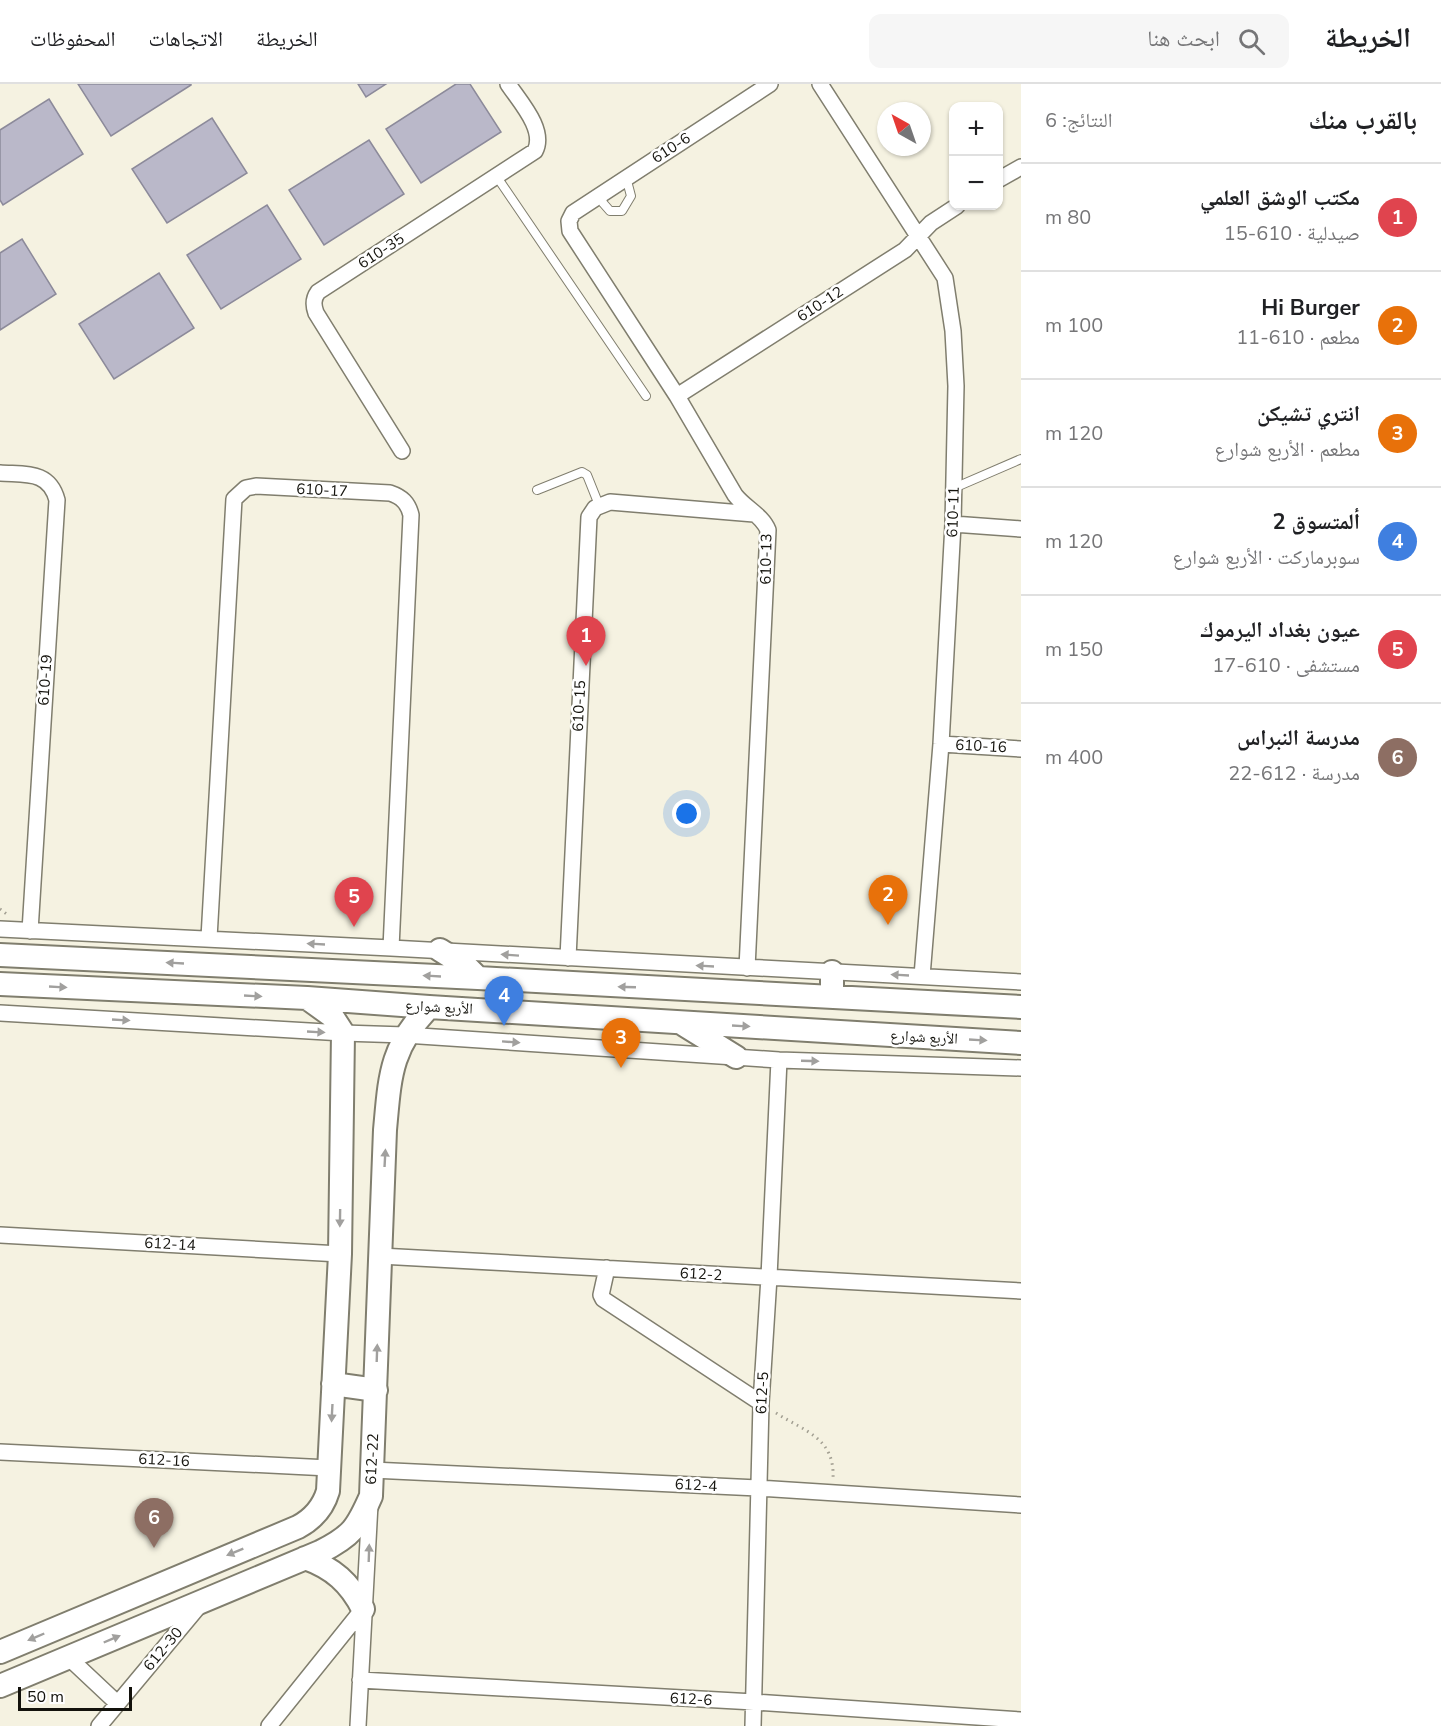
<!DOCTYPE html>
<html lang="ar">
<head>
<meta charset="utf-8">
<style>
	body { margin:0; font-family:"Nunito Sans","Noto Naskh Arabic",sans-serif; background:#f6f6f6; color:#202124; direction:rtl }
	.controls { position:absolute; right:18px; top:18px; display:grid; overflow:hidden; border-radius:12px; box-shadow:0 2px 4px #0004 }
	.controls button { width:54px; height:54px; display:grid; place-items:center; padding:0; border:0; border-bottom:2px solid #e0e0e0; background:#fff; color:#202124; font:30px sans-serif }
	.compass { position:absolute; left:877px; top:18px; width:54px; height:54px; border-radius:50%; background:#fff; box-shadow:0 2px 4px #0004; rotate:320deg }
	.scale { position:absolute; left:18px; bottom:15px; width:114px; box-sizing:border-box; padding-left:6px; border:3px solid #13120c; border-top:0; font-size:16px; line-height:21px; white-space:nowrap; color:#13120c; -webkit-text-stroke:4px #fff; paint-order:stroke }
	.you { position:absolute; left:687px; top:730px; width:21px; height:21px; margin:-15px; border:4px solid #fff; border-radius:50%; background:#1a73e8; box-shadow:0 0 0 9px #1a73e833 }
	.badge { display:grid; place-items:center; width:39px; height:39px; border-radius:50%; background:#111827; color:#fff; font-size:20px; font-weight:700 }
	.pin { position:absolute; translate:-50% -50px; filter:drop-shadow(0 2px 3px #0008) }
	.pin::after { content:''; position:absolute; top:32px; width:21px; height:18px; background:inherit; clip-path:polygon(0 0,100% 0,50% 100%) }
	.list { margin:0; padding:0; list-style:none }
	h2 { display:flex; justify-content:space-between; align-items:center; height:78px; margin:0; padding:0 24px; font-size:26px }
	h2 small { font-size:20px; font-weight:400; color:#757577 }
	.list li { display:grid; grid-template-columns:39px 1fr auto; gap:18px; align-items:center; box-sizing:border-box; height:108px; padding:0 24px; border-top:2px solid #e0e0e0 }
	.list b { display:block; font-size:22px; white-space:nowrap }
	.list p { margin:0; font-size:20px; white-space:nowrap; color:#757577 }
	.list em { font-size:20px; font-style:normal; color:#757577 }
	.icon { flex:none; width:33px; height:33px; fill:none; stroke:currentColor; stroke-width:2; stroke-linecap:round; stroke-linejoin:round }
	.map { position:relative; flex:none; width:1021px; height:1642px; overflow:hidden; direction:ltr }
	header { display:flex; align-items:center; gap:36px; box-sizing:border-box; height:84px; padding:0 30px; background:#fff; border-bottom:2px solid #e0e0e0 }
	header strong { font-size:28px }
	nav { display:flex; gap:33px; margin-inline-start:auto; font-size:21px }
	.search { width:420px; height:54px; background:#f6f6f6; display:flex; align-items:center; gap:15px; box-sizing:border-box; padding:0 21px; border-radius:12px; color:#757577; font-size:22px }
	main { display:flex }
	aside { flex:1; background:#fff }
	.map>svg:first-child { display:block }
</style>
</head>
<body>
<header>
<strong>الخريطة</strong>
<div class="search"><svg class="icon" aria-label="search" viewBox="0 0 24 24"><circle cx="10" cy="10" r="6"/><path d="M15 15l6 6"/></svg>ابحث هنا</div>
<nav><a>الخريطة</a><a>الاتجاهات</a><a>المحفوظات</a></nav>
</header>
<main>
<aside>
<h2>بالقرب منك<small>النتائج: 6</small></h2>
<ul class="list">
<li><span class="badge" style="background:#e0444e">1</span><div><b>مكتب الوشق العلمي</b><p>صيدلية · 610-15</p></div><em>80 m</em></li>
<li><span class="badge" style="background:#e8710a">2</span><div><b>Hi Burger</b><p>مطعم · 610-11</p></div><em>100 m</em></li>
<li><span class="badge" style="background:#e8710a">3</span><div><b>انتري تشيكن</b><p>مطعم · الأربع شوارع</p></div><em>120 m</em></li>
<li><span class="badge" style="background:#3f7fe0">4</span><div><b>ألمتسوق 2</b><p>سوبرماركت · الأربع شوارع</p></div><em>120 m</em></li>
<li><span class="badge" style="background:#e0444e">5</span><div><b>عيون بغداد اليرموك</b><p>مستشفى · 610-17</p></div><em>150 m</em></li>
<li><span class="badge" style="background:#8d6e63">6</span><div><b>مدرسة النبراس</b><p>مدرسة · 612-22</p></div><em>400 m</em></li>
</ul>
</aside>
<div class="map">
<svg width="1021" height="1642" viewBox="0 0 1021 1642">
	<rect width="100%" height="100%" fill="#f5f2e1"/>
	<path fill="#bab8c9" stroke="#8c8a9a" stroke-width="1.5" d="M 78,0 L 191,0 L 191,1 L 111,52 Z
		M 358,0 L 386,0 L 366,13 Z
		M 456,0 L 470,0 L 501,48 L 421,99 L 386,45 Z
		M 49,15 L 83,70 L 3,121 L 0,116 L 0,46 Z
		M 212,34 L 247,89 L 167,139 L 132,85 Z
		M 369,56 L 404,110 L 324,161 L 289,106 Z
		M 267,121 L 301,175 L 221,225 L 187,171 Z
		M 22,155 L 56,210 L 0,246 L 0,169 Z
		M 159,189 L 194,244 L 114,295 L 79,240 Z"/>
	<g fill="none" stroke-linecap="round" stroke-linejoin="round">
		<g stroke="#807e6e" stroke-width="10">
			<path id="lane" d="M 497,93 L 646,312
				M 601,111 L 603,119 L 610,127 L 622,127 L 631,112 L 626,93
				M 954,404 L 1021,375
				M 537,406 L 582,388 L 587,391 L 599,421"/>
		</g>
		<g stroke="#807e6e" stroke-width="18">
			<path id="street" d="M 820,0 L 945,194 L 953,247 L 956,302 L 953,440 L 941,660 L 922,892
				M 998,96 L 1021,83
				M 677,312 L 905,166 L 931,139 L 957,122
				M 402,367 L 316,229 C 313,221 313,215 318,208 L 535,67 C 546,46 520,18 508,0
				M 0,389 C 25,391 49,386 57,416 L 30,847
				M 953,440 L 1021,445
				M 941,660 L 1021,665
				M 0,845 L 391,864 L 1021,898
				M 209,854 L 234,415 L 246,404 L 256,402 L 390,409 C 402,413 408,419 411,431 L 391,864
				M 568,874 L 589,433 L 595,424 L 610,418 L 754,430
				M 747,884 L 768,446 C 762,431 745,424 735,411 L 677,312 L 570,147 L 569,137 L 573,129 L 770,0
				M 0,929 L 343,949 L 405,951 L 779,976 L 1021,984
				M 0,1151 L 340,1170
				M 380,1172 L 1021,1207
				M 607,1184 L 601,1211 L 603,1215 L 761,1319
				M 0,1368 L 329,1384
				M 372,1386 L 758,1404 L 1021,1421
				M 68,1573 L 117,1619
				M 360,1596 L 754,1618 L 1021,1636
				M 99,1642 L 199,1522
				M 269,1642 L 363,1525
				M 358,1642 L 370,1420
				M 753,1642 L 761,1319 L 769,1193 L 779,976"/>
		</g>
		<g stroke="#807e6e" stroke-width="26">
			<path id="secondary" d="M 440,866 L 467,883 L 478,894
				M 0,871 L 478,894 L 1021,923
				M 0,900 L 307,914 L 429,923 L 1021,959
				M 832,913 L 832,888
				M 681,939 L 736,973
				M 333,1300 L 376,1306
				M 305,1474 C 333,1484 350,1499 363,1525
				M 0,1568 L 298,1443 C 313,1435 323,1424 328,1407 L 340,1170 L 343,949 L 332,932 L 307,914
				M 0,1602 L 320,1468 C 352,1452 357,1444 371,1412 L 385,1046 C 390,992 390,964 429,923"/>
		</g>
		<path stroke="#a29f92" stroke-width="3" stroke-dasharray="1.5 4.5" stroke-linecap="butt" d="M 0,825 L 8,831
			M 776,1329 C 806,1348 835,1354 833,1395"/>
		<use href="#lane" stroke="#fff" stroke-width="8"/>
		<use href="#street" stroke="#fff" stroke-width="15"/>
		<use href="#secondary" stroke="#fff" stroke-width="22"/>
	</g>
	<defs><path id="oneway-solid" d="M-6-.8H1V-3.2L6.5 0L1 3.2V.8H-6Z" transform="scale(1.5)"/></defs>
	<g fill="#a1a09e">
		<use href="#oneway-solid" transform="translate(316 860) rotate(-177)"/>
		<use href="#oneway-solid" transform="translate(510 871) rotate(-176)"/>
		<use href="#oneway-solid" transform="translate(175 879) rotate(-177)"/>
		<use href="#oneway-solid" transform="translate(705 882) rotate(-177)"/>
		<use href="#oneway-solid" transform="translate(900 891) rotate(-177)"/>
		<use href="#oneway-solid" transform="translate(432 892) rotate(-177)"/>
		<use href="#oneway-solid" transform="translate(58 903) rotate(3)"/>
		<use href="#oneway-solid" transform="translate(627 903) rotate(-178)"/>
		<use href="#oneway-solid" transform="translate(253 912) rotate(3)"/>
		<use href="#oneway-solid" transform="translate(121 936) rotate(3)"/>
		<use href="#oneway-solid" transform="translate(741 942) rotate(3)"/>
		<use href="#oneway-solid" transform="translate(316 948) rotate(3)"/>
		<use href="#oneway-solid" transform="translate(978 956) rotate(3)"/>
		<use href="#oneway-solid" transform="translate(511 958) rotate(4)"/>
		<use href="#oneway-solid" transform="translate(810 977) rotate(2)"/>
		<use href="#oneway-solid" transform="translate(385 1074) rotate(-87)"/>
		<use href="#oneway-solid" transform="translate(340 1134) rotate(91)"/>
		<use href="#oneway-solid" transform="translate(377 1269) rotate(-88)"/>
		<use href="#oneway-solid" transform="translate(332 1329) rotate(93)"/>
		<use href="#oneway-solid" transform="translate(235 1468) rotate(158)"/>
		<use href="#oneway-solid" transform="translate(369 1469) rotate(-88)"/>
		<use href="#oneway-solid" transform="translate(36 1553) rotate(157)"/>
		<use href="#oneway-solid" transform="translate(112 1555) rotate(-23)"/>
	</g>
	<g text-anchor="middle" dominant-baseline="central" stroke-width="5" stroke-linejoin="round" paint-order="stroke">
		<g font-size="15" fill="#13120c" stroke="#fff">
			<text transform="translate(671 64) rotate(-33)">610-6</text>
			<text transform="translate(381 167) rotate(-33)">610-35</text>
			<text transform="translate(820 220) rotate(-33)">610-12</text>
			<text transform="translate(322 406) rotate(3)">610-17</text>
			<text transform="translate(953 428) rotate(-88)">610-11</text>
			<text transform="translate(766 475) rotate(-89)">610-13</text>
			<text transform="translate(45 596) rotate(-86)">610-19</text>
			<text transform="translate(579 622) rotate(-87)">610-15</text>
			<text transform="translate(981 662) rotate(3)">610-16</text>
			<text transform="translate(439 923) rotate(3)">الأربع شوارع</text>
			<text transform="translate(924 953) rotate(3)">الأربع شوارع</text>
			<text transform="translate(170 1160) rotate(3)">612-14</text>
			<text transform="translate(701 1190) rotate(3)">612-2</text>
			<text transform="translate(762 1309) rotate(-87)">612-5</text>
			<text transform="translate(372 1375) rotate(-87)">612-22</text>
			<text transform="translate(164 1376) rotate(3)">612-16</text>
			<text transform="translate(696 1401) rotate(3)">612-4</text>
			<text transform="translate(163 1565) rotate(-50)">612-30</text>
			<text transform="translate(691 1615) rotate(3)">612-6</text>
		</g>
	</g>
</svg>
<div class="controls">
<button>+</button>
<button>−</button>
</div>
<svg class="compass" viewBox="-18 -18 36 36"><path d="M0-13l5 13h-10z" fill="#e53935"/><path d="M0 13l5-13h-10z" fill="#757577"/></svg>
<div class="scale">50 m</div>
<div class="you"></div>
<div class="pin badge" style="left:586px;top:582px;background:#e0444e">1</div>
<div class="pin badge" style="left:888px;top:841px;background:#e8710a">2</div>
<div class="pin badge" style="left:621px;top:984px;background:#e8710a">3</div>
<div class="pin badge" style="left:504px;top:942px;background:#3f7fe0">4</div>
<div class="pin badge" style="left:354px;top:843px;background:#e0444e">5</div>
<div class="pin badge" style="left:154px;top:1464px;background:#8d6e63">6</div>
</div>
</main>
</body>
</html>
